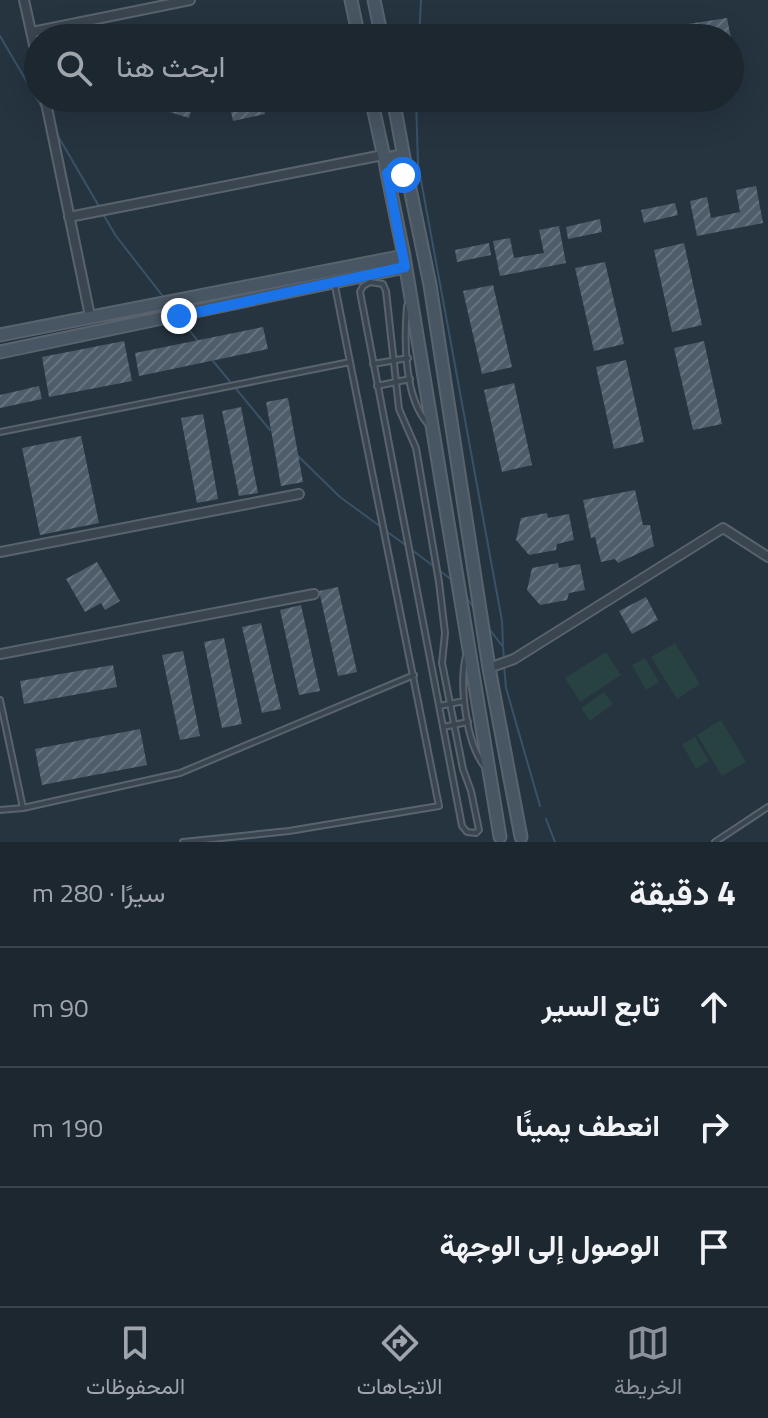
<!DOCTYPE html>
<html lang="ar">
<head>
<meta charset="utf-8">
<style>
	body { margin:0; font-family:"Titillium Web",Vazirmatn,sans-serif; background:#29333c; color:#f1f3f6; direction:rtl }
	.stop { position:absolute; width:24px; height:24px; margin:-18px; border:6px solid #1a73e8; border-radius:50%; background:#fff }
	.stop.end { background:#1a73e8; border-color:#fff; box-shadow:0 2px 8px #0008 }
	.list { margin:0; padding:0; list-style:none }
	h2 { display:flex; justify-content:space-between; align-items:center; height:104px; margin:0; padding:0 32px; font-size:34px }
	h2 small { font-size:26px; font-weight:400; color:#a0a5ab }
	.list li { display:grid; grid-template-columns:52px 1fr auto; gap:24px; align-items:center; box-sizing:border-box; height:120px; padding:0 32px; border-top:2px solid #3a444c }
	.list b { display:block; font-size:30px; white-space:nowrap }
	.list em { font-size:26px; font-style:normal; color:#a0a5ab }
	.icon { flex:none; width:44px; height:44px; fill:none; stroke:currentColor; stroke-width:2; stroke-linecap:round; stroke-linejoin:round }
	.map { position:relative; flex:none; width:768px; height:842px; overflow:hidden; direction:ltr }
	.search { position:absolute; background:#1c2730; box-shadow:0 8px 32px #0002; left:24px; right:24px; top:24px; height:88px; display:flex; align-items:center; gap:20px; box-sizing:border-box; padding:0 28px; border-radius:44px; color:#a0a5ab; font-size:30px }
	.sheet { height:464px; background:#1c2730 }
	nav { display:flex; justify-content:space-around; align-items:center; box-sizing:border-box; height:112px; border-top:2px solid #3a444c; background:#1c2730; font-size:22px; color:#a0a5ab }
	nav a { display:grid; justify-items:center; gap:4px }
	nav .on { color:#8c9099 }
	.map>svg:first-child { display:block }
</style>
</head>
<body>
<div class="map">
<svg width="768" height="842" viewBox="0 0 768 842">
	<defs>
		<pattern id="building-hatch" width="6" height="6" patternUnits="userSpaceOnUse" patternTransform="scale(2)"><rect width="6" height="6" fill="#4f5d6b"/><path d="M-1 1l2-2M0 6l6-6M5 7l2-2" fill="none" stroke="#66727f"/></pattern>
	</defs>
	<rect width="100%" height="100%" fill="#263440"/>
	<path fill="#284141" d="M 675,643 L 700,684 L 677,699 L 651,657 Z
		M 606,652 L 621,675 L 580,702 L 565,678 Z
		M 645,658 L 659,682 L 646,690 L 632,665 Z
		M 604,692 L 613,704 L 590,721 L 581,708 Z
		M 721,720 L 746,762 L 722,776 L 697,735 Z
		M 695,737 L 709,761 L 696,769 L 682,744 Z"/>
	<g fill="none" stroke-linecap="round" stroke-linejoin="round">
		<path stroke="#395267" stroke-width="2" d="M 0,36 L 44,111
			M 419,38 L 421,0
			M 416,98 L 418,164 L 502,621 L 503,645
			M 55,131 L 100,208
			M 103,214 L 116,236 L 165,299
			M 181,320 L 197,340
			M 213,361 L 270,430
			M 298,456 L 340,497 L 381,527
			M 386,531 L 407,546
			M 412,550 L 452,580
			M 466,597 L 474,608
			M 487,626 L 503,647 L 504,658
			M 504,665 L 506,688 L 540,806
			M 546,819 L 555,842"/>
	</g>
	<path fill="url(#building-hatch)" d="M 727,18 L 731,38 L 658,38 L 656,29 Z
		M 163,98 L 195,98 L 189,118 L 160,109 Z
		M 228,98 L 241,98 L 240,103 L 262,98 L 265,114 L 233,121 Z
		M 756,186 L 763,223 L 697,236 L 690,201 L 707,197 L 711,218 L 740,212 L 736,190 Z
		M 675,203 L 678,215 L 644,223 L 641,210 Z
		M 600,219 L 602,232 L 568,239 L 566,227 Z
		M 559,226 L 566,263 L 500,276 L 493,241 L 510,238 L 514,258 L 544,253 L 539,230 Z
		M 489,243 L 491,255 L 457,262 L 455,250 Z
		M 684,243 L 702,325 L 672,332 L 654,250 Z
		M 605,262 L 624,344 L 594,351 L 575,268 Z
		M 493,285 L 512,367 L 482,374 L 463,291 Z
		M 263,327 L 268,349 L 139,376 L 135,353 Z
		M 124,341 L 132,381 L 49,397 L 42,357 Z
		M 704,341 L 722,424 L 693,430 L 674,348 Z
		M 626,360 L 644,442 L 614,449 L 596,367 Z
		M 514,383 L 532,465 L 502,472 L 484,390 Z
		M 39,386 L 42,399 L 0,408 L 0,395 Z
		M 288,398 L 303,482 L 281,486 L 266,402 Z
		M 241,407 L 258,493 L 239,496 L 222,411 Z
		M 203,414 L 218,499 L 197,503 L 181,418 Z
		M 81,436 L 99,523 L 40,535 L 22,448 Z
		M 635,490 L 643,525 L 650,525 L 654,546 L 618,563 L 615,559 L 601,562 L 595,537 L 591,538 L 583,500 Z
		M 547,513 L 548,518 L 569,514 L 574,540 L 557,544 L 556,550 L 529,555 L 516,540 L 521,518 Z
		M 97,562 L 120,601 L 105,610 L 101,603 L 85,612 L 66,579 Z
		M 558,563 L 559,568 L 580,564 L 585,590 L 569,593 L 567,600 L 540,605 L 527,590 L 532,568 Z
		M 338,587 L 357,672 L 338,676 L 319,591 Z
		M 646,597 L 658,620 L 632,634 L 619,611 Z
		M 301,605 L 320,691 L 299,695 L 280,610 Z
		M 261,623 L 281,709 L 262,713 L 242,627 Z
		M 224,638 L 242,724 L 222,728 L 204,642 Z
		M 183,651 L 200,736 L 180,740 L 162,655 Z
		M 113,665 L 117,687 L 24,704 L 20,681 Z
		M 140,729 L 147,765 L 42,785 L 35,749 Z"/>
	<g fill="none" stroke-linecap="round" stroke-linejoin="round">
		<g stroke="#58636d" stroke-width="8">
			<path id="lane" d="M 370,282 L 383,284 L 386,291 L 399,409 L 416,448 L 439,582 L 445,633 L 442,663 L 463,769 L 471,791 L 479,830 L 476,833 L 467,832 L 462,826 L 360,292 L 363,286 Z
				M 335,286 L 350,362
				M 407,306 C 404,341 404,397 428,424
				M 373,364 L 408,358
				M 377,386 L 410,379
				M 0,432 L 350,362 L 439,806 L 289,831 L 183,842
				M 466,656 C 459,685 466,743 485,767
				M 0,700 L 23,808
				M 439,706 L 464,701
				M 443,727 L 468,722
				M 0,810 L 23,808 L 180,773 L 414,675
				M 715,842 L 768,807"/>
		</g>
		<g stroke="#58636d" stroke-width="12">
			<path id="street" d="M 24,0 L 38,63
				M 32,32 L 190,0
				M 45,98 L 90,316
				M 69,217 L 383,155
				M 0,552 L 299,494
				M 0,654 L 314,594
				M 489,668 L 514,659 L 723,528 L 768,557"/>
		</g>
		<g stroke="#58636d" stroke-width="15">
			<path id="secondary" d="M 351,0 L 359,38
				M 374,0 L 382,38
				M 371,98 L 386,166
				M 393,98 L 405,163
				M386 167a10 10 0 1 1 20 0a10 10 0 1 1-20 0Z
				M 406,169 L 430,285 L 489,668 L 521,837
				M 387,173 L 404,256 L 500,837
				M 0,335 L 404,256
				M 0,352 L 405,267"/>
		</g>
		<use href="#lane" stroke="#3a4550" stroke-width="4"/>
		<use href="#street" stroke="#3a4550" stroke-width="8"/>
		<use href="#secondary" stroke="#485563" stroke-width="11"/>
	</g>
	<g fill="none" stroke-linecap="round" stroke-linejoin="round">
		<path stroke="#1a73e8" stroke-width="10" d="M 179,316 L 405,267 L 387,173 L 392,177 L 403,175"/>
	</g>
</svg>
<div class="stop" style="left:403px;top:175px"></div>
<div class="stop end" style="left:179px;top:316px"></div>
<div class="search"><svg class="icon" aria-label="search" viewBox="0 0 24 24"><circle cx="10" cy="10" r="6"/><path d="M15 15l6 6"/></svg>ابحث هنا</div>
</div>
<section class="sheet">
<h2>4 دقيقة<small>سيرًا · 280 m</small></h2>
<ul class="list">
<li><svg class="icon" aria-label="ahead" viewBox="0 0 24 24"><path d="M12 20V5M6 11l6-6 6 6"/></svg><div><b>تابع السير</b></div><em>90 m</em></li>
<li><svg class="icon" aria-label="right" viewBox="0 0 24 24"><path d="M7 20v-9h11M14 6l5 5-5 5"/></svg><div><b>انعطف يمينًا</b></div><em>190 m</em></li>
<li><svg class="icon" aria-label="arrive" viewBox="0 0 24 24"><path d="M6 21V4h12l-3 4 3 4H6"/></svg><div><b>الوصول إلى الوجهة</b></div></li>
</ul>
</section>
<nav>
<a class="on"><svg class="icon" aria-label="map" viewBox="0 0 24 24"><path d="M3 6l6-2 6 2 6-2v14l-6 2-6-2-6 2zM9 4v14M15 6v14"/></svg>الخريطة</a>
<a><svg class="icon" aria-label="directions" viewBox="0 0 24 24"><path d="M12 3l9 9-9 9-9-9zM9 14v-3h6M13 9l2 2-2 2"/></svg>الاتجاهات</a>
<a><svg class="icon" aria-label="saved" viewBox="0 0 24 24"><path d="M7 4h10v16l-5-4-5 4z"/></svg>المحفوظات</a>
</nav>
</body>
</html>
